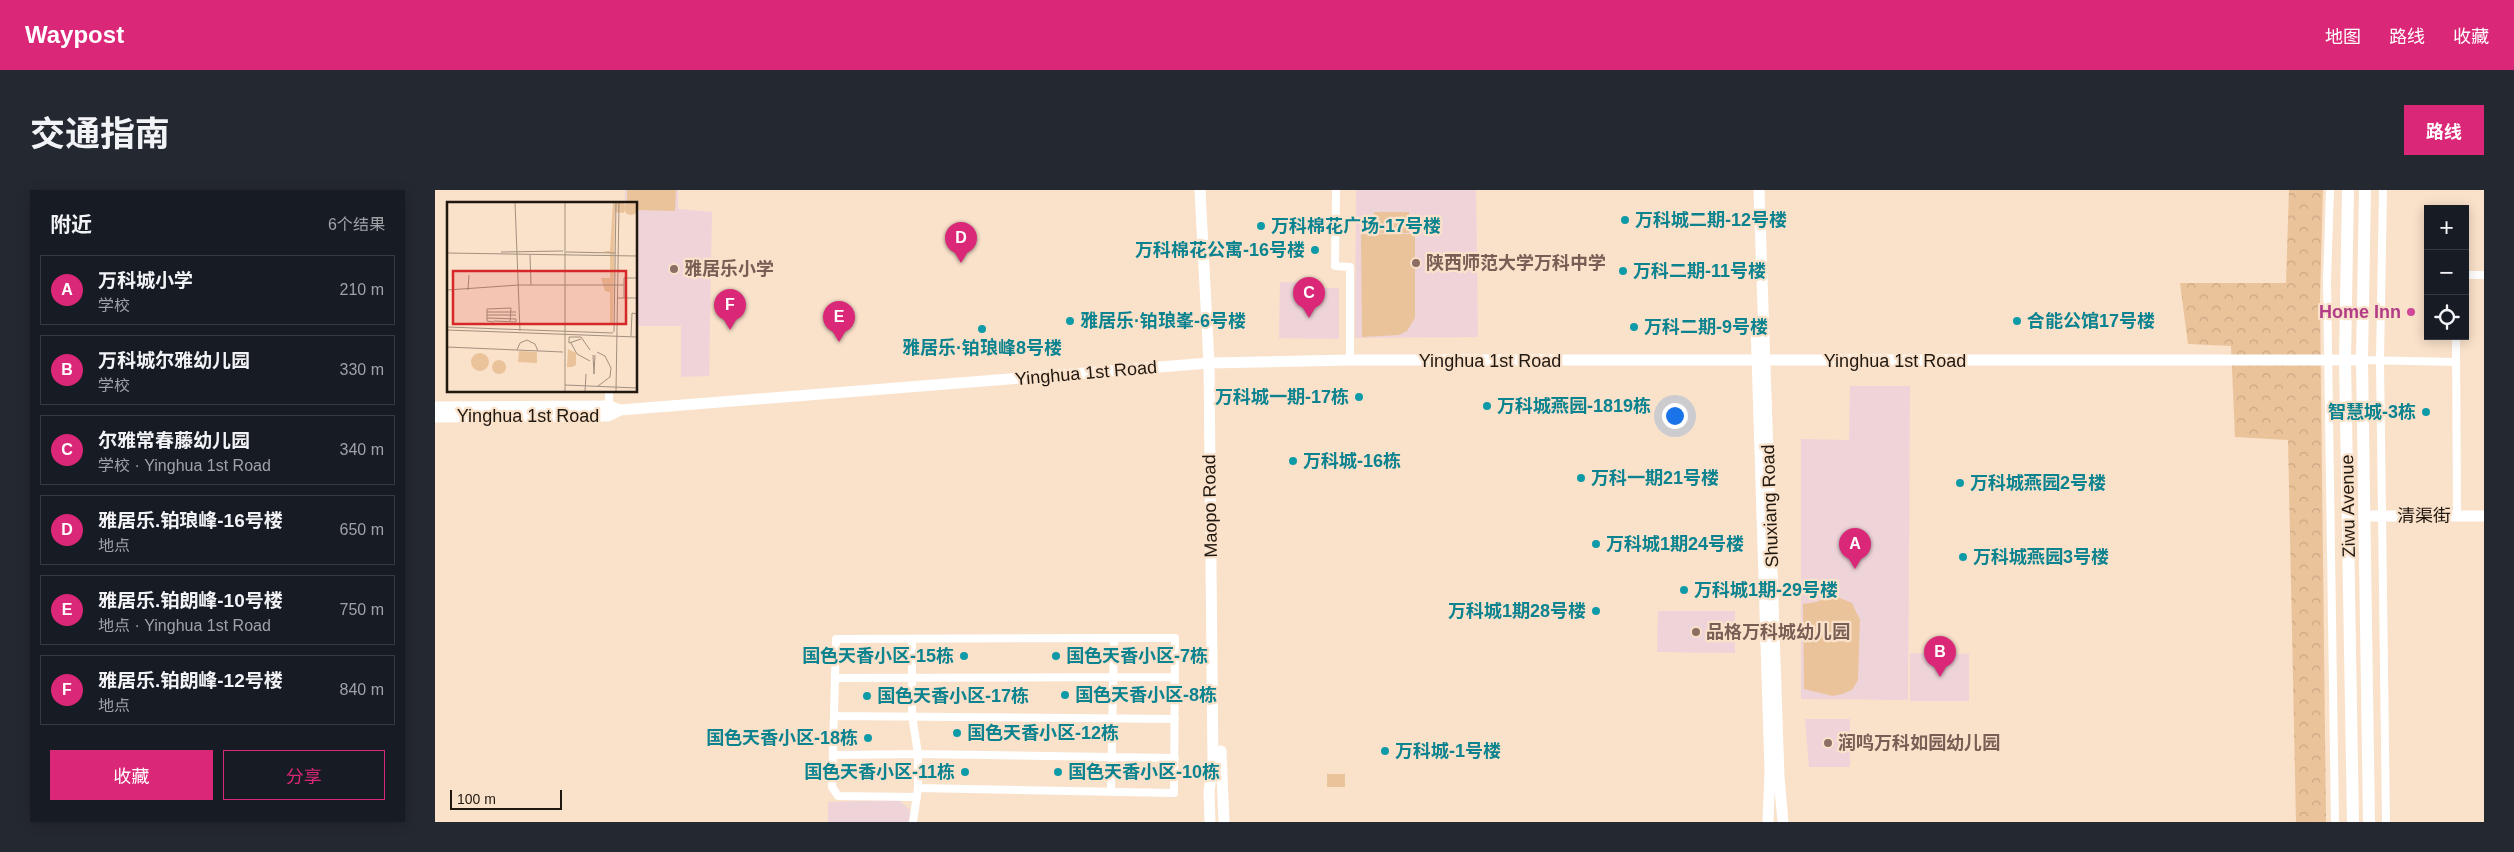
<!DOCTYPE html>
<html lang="zh">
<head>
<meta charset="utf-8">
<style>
	body { margin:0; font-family:Arial,"Noto Sans SC",sans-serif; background:#242831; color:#f1f3f6 }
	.controls { position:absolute; right:15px; top:15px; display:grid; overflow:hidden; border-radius:0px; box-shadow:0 2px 12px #0003 }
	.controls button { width:45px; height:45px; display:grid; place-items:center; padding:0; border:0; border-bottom:1px solid #363941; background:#171b24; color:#f1f3f6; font:25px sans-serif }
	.scale { position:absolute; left:15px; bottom:12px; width:112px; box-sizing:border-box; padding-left:5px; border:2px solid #20170f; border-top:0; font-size:14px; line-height:18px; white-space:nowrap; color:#20170f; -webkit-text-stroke:4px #f9e1ca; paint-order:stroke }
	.you { position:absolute; left:1239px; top:225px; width:18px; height:18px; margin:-12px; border:4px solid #fff; border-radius:50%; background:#1a73e8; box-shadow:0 0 0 8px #1a73e833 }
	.badge { display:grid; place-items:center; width:32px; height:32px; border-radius:50%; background:#db2777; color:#fff; font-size:16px; font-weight:700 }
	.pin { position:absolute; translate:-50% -41px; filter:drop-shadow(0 1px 2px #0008) }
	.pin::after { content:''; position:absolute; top:26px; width:18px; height:15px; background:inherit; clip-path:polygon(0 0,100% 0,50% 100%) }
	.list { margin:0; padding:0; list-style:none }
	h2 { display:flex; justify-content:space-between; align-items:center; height:65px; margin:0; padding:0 20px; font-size:21px }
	h2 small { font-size:16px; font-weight:400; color:#9ea1a6 }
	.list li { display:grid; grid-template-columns:32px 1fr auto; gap:15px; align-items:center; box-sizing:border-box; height:70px; margin:0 10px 10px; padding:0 10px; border:1px solid #363941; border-radius:0px }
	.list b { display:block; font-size:19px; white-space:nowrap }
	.list p { margin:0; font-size:16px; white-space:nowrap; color:#9ea1a6 }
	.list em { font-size:16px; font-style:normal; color:#9ea1a6 }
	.actions { display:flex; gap:10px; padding:15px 20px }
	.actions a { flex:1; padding:11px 0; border:1px solid #db2777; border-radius:0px; text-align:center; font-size:18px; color:#db2777 }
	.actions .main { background:#db2777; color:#fff }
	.icon { flex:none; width:28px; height:28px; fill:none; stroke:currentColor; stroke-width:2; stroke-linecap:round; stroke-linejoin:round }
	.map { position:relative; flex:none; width:2049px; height:632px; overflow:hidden; border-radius:0px }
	header { display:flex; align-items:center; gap:30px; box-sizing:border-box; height:70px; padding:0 25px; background:#db2777; color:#fff }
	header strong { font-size:24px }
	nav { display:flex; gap:28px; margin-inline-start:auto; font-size:18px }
	.intro { display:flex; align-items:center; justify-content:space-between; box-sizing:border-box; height:120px; padding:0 30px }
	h1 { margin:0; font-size:35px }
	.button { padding:12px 22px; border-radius:0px; background:#db2777; color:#fff; font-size:18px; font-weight:700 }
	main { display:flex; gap:30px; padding:0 30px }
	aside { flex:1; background:#171b24; border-radius:0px; box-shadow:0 2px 12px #0003 }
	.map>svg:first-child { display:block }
</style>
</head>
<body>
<header>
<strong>Waypost</strong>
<nav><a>地图</a><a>路线</a><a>收藏</a></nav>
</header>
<div class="intro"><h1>交通指南</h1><a class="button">路线</a></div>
<main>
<aside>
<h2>附近<small>6个结果</small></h2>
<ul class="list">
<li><span class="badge">A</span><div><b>万科城小学</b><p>学校</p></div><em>210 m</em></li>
<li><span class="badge">B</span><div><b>万科城尔雅幼儿园</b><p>学校</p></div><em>330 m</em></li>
<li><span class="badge">C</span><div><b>尔雅常春藤幼儿园</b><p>学校 · Yinghua 1st Road</p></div><em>340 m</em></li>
<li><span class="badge">D</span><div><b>雅居乐.铂琅峰-16号楼</b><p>地点</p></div><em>650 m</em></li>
<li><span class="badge">E</span><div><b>雅居乐.铂朗峰-10号楼</b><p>地点 · Yinghua 1st Road</p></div><em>750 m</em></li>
<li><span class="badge">F</span><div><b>雅居乐.铂朗峰-12号楼</b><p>地点</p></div><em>840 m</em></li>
</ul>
<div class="actions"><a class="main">收藏</a><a>分享</a></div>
</aside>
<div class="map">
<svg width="2049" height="632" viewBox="0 0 2049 632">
	<defs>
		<pattern id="forest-crowns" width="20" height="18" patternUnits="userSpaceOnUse" patternTransform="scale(1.25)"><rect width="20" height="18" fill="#ebc39a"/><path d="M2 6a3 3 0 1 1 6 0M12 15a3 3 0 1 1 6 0" fill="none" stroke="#c9a784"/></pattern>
	</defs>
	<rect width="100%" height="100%" fill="#f9e1ca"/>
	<path fill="#eed4d9" d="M 190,0 L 243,0 L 243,19 L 277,22 L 274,186 L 246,187 L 246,136 L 201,136 L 201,14 L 190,14 Z
		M 921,0 L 1041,0 L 1043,147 L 920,148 Z
		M 845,92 L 870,93 L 870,98 L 904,98 L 904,149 L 844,148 Z
		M 1415,196 L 1475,196 L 1473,510 L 1366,509 L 1366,249 L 1414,250 Z
		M 1223,421 L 1300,421 L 1300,463 L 1222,462 Z
		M 1475,463 L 1534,464 L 1534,511 L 1475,511 Z
		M 1370,529 L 1415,529 L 1415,577 L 1374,577 Z
		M 464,610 L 475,620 L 474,632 L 393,632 L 393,612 Z"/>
	<path fill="#ebc39a" d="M 192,0 L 241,0 L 240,21 L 201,20 L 201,14 L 192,14 Z
		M 939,22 L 974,22 L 974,43 L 939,43 Z
		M 926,44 L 980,44 L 980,128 L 972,141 L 964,145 L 927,147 Z
		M 1398,405 L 1417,413 L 1425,430 L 1423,490 L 1417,500 L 1407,504 L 1398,506 L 1369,499 L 1368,414 L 1381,412 Z
		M 892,584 L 910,584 L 910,597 L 892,597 Z"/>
	<path fill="url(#forest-crowns)" d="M 1854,0 L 1888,0 L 1885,107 L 1891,632 L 1861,632 L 1853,250 L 1800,247 L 1796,156 L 1753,154 L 1745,93 L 1851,93 Z"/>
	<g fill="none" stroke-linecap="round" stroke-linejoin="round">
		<path stroke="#fff" stroke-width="8" d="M 901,0 L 900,76 L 915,77 L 915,170
			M 1895,0 L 1892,90 L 1900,632
			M 1948,0 L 1945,171 L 1951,632
			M 2030,85 L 2049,85
			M 2021,146 L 2022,326
			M 1927,170 L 2021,172
			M 174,219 L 174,201
			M 477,449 L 477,525 L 483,564 L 483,598 L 478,632
			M 401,488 L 740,487
			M 400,526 L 740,529
			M 399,565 L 483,564 L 740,568
			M 483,598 L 739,603 L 740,448 L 679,448
			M 482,607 L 403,606 L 397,597 L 401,449 L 679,448 L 676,601"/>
		<path stroke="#fff" stroke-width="11" d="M 765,0 L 774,173 L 778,575 L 774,601 L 775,632
			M 1324,0 L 1344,587 L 1348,632
			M 1321,134 L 1335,582 L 1333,632
			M 0,217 L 174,216 L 185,220
			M 0,227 L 173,226 L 185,220 L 774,173 L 915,170 L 1927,170
			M 1929,326 L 2049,326
			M 786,561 L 789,632"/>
		<path stroke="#fff" stroke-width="12" d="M 1913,0 L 1910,170 L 1918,632
			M 1930,0 L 1927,170 L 1934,632"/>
	</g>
	<g fill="#0f9aa8" stroke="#f9e1ca" stroke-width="2">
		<circle cx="1190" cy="30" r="5"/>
		<circle cx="826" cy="36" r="5"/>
		<circle cx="880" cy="60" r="5"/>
		<circle cx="1188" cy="81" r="5"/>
		<circle cx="635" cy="131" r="5"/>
		<circle cx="1582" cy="131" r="5"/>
		<circle cx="1199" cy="137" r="5"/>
		<circle cx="547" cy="139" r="5"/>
		<circle cx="924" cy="207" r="5"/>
		<circle cx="1052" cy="216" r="5"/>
		<circle cx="1991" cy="222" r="5"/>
		<circle cx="858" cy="271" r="5"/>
		<circle cx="1146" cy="288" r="5"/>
		<circle cx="1525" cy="293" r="5"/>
		<circle cx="1161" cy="354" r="5"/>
		<circle cx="1528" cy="367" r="5"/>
		<circle cx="1249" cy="400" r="5"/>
		<circle cx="1161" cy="421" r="5"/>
		<circle cx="529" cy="466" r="5"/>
		<circle cx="621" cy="466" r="5"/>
		<circle cx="630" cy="505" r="5"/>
		<circle cx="432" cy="506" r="5"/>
		<circle cx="522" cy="543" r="5"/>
		<circle cx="433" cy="548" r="5"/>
		<circle cx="950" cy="561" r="5"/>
		<circle cx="530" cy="582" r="5"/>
		<circle cx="623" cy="582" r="5"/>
	</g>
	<g fill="#8d6e63" stroke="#f9e1ca" stroke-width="2">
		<circle cx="981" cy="73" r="5"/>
		<circle cx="239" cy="79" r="5"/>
		<circle cx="1261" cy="442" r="5"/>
		<circle cx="1393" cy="553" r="5"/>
	</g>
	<circle fill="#d1479c" stroke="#f9e1ca" stroke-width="2" cx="1976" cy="122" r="5"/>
	<g text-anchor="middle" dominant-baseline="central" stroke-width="4.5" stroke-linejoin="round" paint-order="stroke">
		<g font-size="18" font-weight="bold" fill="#0d838f" stroke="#f9e1ca" text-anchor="start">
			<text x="1200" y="30">万科城二期-12号楼</text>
			<text x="836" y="36">万科棉花广场-17号楼</text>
			<text x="870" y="60" text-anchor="end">万科棉花公寓-16号楼</text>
			<text x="1198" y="81">万科二期-11号楼</text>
			<text x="645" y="131">雅居乐·铂琅峯-6号楼</text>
			<text x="1592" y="131">合能公馆17号楼</text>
			<text x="1209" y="137">万科二期-9号楼</text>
			<text x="547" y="158" text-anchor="middle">雅居乐·铂琅峰8号楼</text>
			<text x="914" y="207" text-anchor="end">万科城一期-17栋</text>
			<text x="1062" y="216">万科城燕园-1819栋</text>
			<text x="1981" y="222" text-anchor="end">智慧城-3栋</text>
			<text x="868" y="271">万科城-16栋</text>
			<text x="1156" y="288">万科一期21号楼</text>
			<text x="1535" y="293">万科城燕园2号楼</text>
			<text x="1171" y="354">万科城1期24号楼</text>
			<text x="1538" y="367">万科城燕园3号楼</text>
			<text x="1259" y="400">万科城1期-29号楼</text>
			<text x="1151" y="421" text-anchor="end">万科城1期28号楼</text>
			<text x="519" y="466" text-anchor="end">国色天香小区-15栋</text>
			<text x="631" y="466">国色天香小区-7栋</text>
			<text x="640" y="505">国色天香小区-8栋</text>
			<text x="442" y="506">国色天香小区-17栋</text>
			<text x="532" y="543">国色天香小区-12栋</text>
			<text x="423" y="548" text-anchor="end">国色天香小区-18栋</text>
			<text x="960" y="561">万科城-1号楼</text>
			<text x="520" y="582" text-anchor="end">国色天香小区-11栋</text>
			<text x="633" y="582">国色天香小区-10栋</text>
		</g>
		<g font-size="18" font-weight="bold" fill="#785e54" stroke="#f9e1ca" text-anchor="start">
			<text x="991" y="73">陕西师范大学万科中学</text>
			<text x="249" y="79">雅居乐小学</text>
			<text x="1271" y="442">品格万科城幼儿园</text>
			<text x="1403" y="553">润鸣万科如园幼儿园</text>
		</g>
		<g font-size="18" font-weight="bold" fill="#b23c85" stroke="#f9e1ca" text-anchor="end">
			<text x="1966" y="122">Home Inn</text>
		</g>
		<g font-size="18" fill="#20170f" stroke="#f9e1ca">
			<text x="1055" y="171">Yinghua 1st Road</text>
			<text x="1460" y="171">Yinghua 1st Road</text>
			<text transform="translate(651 183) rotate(-5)">Yinghua 1st Road</text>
			<text x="93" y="226">Yinghua 1st Road</text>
			<text transform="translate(775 316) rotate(-91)">Maopo Road</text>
			<text transform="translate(1335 316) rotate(-92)">Shuxiang Road</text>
			<text transform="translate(1913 316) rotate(-91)">Ziwu Avenue</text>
			<text x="1989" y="326">清渠街</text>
		</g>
	</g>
	<g transform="translate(12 12)">
		<rect width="190" height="190" fill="#f9e1ca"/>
		<path d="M177 6a7 7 0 1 1 14 0a7 7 0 1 1-14 0ZM 72,149 L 90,150 L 90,161 L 71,160 ZM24 160a9 9 0 1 1 18 0a9 9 0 1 1-18 0ZM45 165a7 7 0 1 1 14 0a7 7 0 1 1-14 0Z" fill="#ebc39a"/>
		<path d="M 166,0 L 177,0 L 178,6 L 177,11 L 168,10 L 166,123 L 163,123 L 163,90 L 158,89 L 154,76 L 163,76 L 163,51 L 156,49 L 163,49 ZM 121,147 L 129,151 L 129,163 L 125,165 L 120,165 Z" fill="#ebc39a"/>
		<path fill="none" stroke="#a2907f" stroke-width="1" d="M 68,0 L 73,129M 118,0 L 118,190M 54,50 L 116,49M 119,50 L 168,51M 0,51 L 190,54M 83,53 L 84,83M 0,88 L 72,83 L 177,83M 21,88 L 22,73M 170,96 L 190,96M 177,96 L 177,76 L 190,76M 40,110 L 69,110M 40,113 L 69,113M 40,116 L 69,117M 47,119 L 69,120 L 69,117M 47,120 L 40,119 L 40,107 L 64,106 L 63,119M 0,125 L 166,131M 0,128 L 190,135M 167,130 L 169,0M 184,134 L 185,111 L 190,112M 134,137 L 122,141 L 122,135 L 134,135 L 143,148M 124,141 L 130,152 L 143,159M 0,145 L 116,150M 70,148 L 73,141 L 80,138 L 88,142 L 91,149M 150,150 L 158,154 L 164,166 L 163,175 L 151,184M 146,153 L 147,172 L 148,153M 118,183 L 190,186M 138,190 L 139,172M 169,190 L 172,0"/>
		<path fill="#d62828" fill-opacity="0.15" stroke="#d62828" stroke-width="2.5" d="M 6,69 L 179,69 L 179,122 L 6,122 Z"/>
		<rect width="190" height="190" fill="none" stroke="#20170f" stroke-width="2.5"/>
	</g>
</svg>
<div class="controls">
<button>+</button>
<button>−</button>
<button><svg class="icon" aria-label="locate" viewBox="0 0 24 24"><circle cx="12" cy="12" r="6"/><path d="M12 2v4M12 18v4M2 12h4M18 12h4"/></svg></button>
</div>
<div class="scale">100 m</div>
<div class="you"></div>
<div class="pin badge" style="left:1420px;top:379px">A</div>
<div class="pin badge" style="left:1505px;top:487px">B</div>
<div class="pin badge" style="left:874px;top:128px">C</div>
<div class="pin badge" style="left:526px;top:73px">D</div>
<div class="pin badge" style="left:404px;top:152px">E</div>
<div class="pin badge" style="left:295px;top:140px">F</div>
</div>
</main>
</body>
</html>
